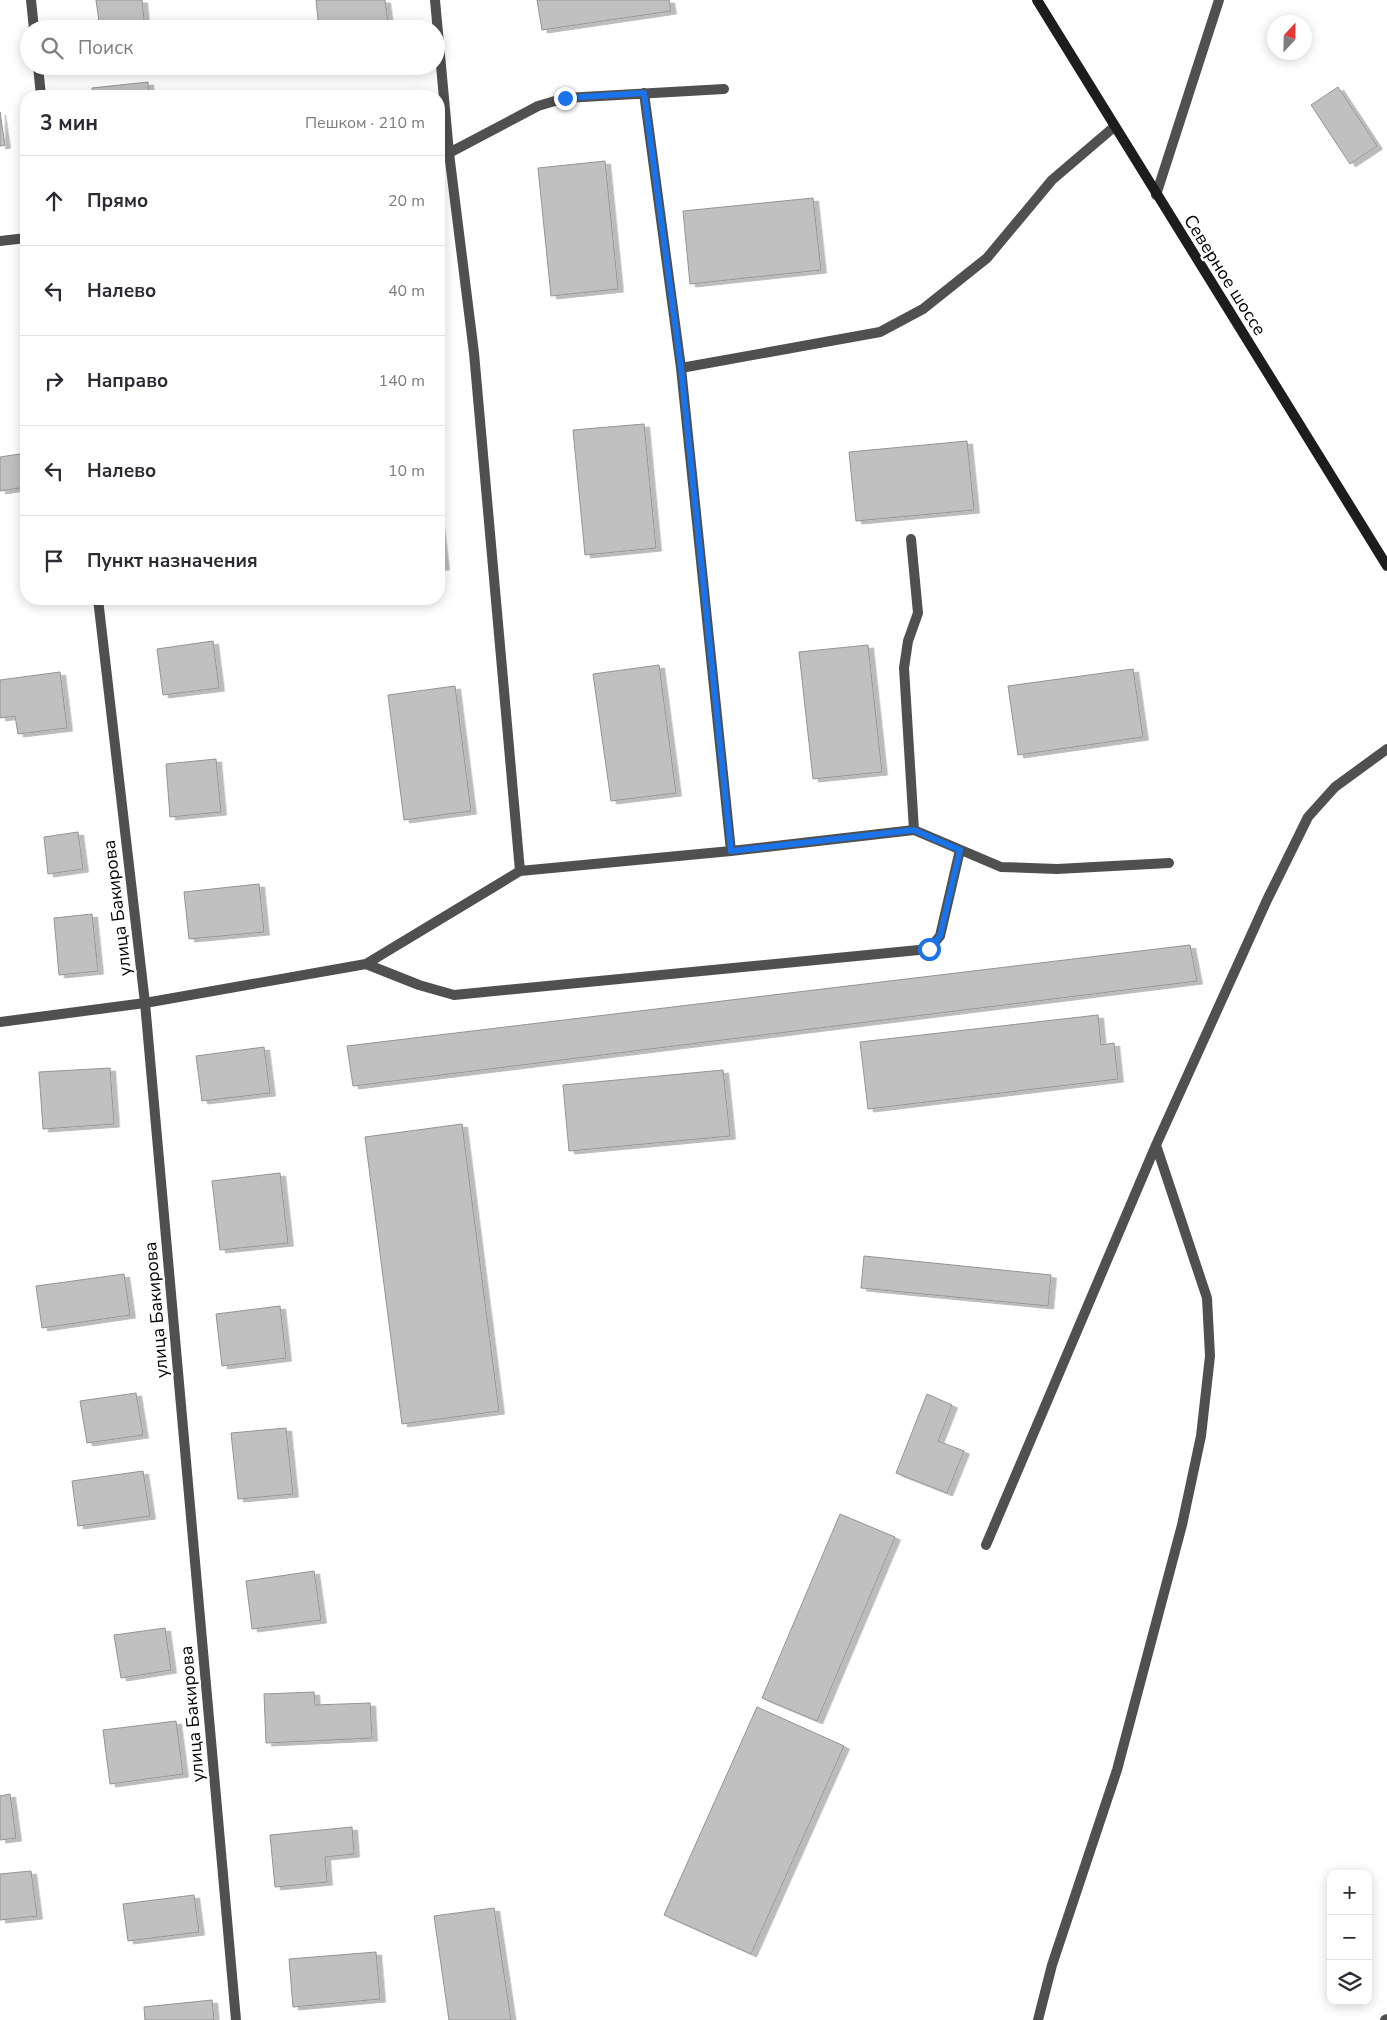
<!DOCTYPE html>
<html lang="ru">
<head>
<meta charset="utf-8">
<style>
	body { margin:0; font-family:"Nunito Sans",sans-serif; background:#f2f2f3; color:#2b2b33 }
	.controls { position:absolute; right:15px; bottom:15px; display:grid; overflow:hidden; border-radius:10px; box-shadow:0 2px 12px #0003 }
	.controls button { width:45px; height:45px; display:grid; place-items:center; padding:0; border:0; border-bottom:1px solid #e1e1e2; background:#fff; color:#2b2b33; font:25px sans-serif }
	.compass { position:absolute; left:1267px; top:15px; width:45px; height:45px; border-radius:50%; background:#fff; box-shadow:0 2px 12px #0003; rotate:22deg }
	.stop { position:absolute; width:15px; height:15px; margin:-11px; border:4px solid #1a73e8; border-radius:50%; background:#fff }
	.stop.end { background:#1a73e8; border-color:#fff; box-shadow:0 1px 5px #0008 }
	.list { margin:0; padding:0; list-style:none }
	h2 { display:flex; justify-content:space-between; align-items:center; height:65px; margin:0; padding:0 20px; font-size:21px }
	h2 small { font-size:16px; font-weight:400; color:#7c7c81 }
	.list li { display:grid; grid-template-columns:32px 1fr auto; gap:15px; align-items:center; box-sizing:border-box; height:90px; padding:0 20px; border-top:1px solid #e1e1e2 }
	.list b { display:block; font-size:19px; white-space:nowrap }
	.list em { font-size:16px; font-style:normal; color:#7c7c81 }
	.icon { flex:none; width:28px; height:28px; fill:none; stroke:currentColor; stroke-width:2; stroke-linecap:round; stroke-linejoin:round }
	.map { position:relative; flex:none; width:1387px; height:2020px; overflow:hidden }
	.search { position:absolute; background:#fff; box-shadow:0 2px 12px #0003; left:20px; top:20px; width:425px; height:55px; display:flex; align-items:center; gap:12px; box-sizing:border-box; padding:0 18px; border-radius:28px; color:#7c7c81; font-size:19px }
	.panel { position:absolute; background:#fff; box-shadow:0 2px 12px #0003; left:20px; top:90px; width:425px; height:515px; border-radius:20px }
	.map>svg:first-child { display:block }
</style>
</head>
<body>
<div class="map">
<svg width="1387" height="2020" viewBox="0 0 1387 2020">
	<defs>
		<filter id="shadow"><feDropShadow dx="5.5" dy="3" stdDeviation="0" flood-color="#0004"/></filter>
	</defs>
	<rect width="100%" height="100%" fill="#fff"/>
	<path fill="#c0c0c0" stroke="#949494" filter="url(#shadow)" d="M 96,0 L 142,0 L 145,29 L 100,29 Z
		M 316,0 L 385,0 L 389,29 L 319,29 Z
		M 537,0 L 669,0 L 671,11 L 542,30 Z
		M 148,82 L 149,96 L 93,96 L 92,88 Z
		M 1338,87 L 1377,146 L 1350,164 L 1311,105 Z
		M 0,112 L 5,145 L 0,146 Z
		M 605,161 L 618,289 L 551,296 L 538,168 Z
		M 813,198 L 821,270 L 690,284 L 683,211 Z
		M 644,424 L 656,548 L 585,555 L 573,430 Z
		M 967,441 L 974,510 L 856,521 L 849,452 Z
		M 26,453 L 26,487 L 0,491 L 0,457 Z
		M 439,524 L 444,567 L 439,567 Z
		M 213,641 L 219,688 L 163,695 L 157,649 Z
		M 868,645 L 882,772 L 813,779 L 799,652 Z
		M 659,665 L 676,793 L 611,801 L 593,674 Z
		M 1133,669 L 1143,737 L 1018,755 L 1008,686 Z
		M 60,672 L 67,728 L 18,734 L 15,716 L 0,718 L 0,680 Z
		M 455,686 L 471,811 L 404,820 L 388,695 Z
		M 216,759 L 221,812 L 170,817 L 166,764 Z
		M 78,832 L 83,869 L 48,874 L 44,837 Z
		M 259,884 L 264,932 L 189,939 L 184,892 Z
		M 92,914 L 98,971 L 59,975 L 54,918 Z
		M 1190,945 L 1197,981 L 353,1086 L 347,1046 Z
		M 1098,1015 L 1101,1045 L 1114,1043 L 1118,1079 L 868,1109 L 860,1042 Z
		M 264,1047 L 270,1093 L 202,1101 L 196,1056 Z
		M 110,1068 L 114,1124 L 43,1129 L 39,1072 Z
		M 723,1070 L 730,1136 L 569,1151 L 563,1085 Z
		M 462,1124 L 499,1411 L 402,1424 L 365,1137 Z
		M 280,1173 L 288,1243 L 220,1250 L 212,1181 Z
		M 864,1256 L 1051,1275 L 1048,1306 L 861,1288 Z
		M 124,1274 L 130,1315 L 42,1328 L 36,1286 Z
		M 280,1306 L 286,1358 L 222,1366 L 216,1314 Z
		M 136,1393 L 143,1435 L 87,1443 L 80,1401 Z
		M 927,1394 L 952,1405 L 938,1441 L 964,1451 L 947,1493 L 896,1473 Z
		M 286,1428 L 293,1494 L 238,1499 L 231,1433 Z
		M 143,1471 L 150,1516 L 78,1526 L 72,1481 Z
		M 840,1514 L 895,1537 L 817,1721 L 762,1698 Z
		M 314,1571 L 321,1620 L 252,1629 L 246,1581 Z
		M 165,1628 L 171,1670 L 121,1678 L 114,1635 Z
		M 314,1692 L 315,1705 L 370,1703 L 372,1738 L 266,1743 L 264,1694 Z
		M 757,1707 L 844,1746 L 751,1954 L 664,1915 Z
		M 176,1721 L 183,1774 L 110,1784 L 103,1730 Z
		M 10,1794 L 16,1838 L 0,1840 L 0,1796 Z
		M 352,1827 L 354,1854 L 325,1857 L 327,1882 L 275,1887 L 270,1835 Z
		M 31,1871 L 37,1916 L 0,1920 L 0,1874 Z
		M 194,1895 L 199,1932 L 128,1941 L 123,1904 Z
		M 494,1908 L 511,2020 L 449,2020 L 434,1916 Z
		M 376,1952 L 380,1999 L 293,2007 L 289,1959 Z
		M 212,2000 L 214,2020 L 145,2020 L 144,2007 Z"/>
	<g fill="none" stroke-linecap="round" stroke-linejoin="round">
		<path stroke="#505050" stroke-width="10" d="M 1156,195 L 1219,0
			M 681,368 L 880,332 L 923,309 L 987,258 L 1052,180 L 1114,127
			M 911,539 L 918,613 L 908,641 L 904,668 L 914,830 L 1001,867 L 1057,869 L 1169,863
			M 366,964 L 419,985 L 454,995 L 929,949 L 940,936 L 960,850
			M 986,1545 L 1156,1145 L 1267,900 L 1308,817 L 1335,787 L 1387,749
			M 1038,2020 L 1052,1965 L 1117,1770 L 1182,1525 L 1201,1436 L 1210,1356 L 1207,1298 L 1156,1145"/>
		<path stroke="#505050" stroke-width="10" d="M 31,0 L 34,29
			M 435,0 L 449,153 L 474,353 L 520,871
			M 38,66 L 41,96
			M 644,93 L 681,368 L 731,851
			M 439,155 L 449,153 L 538,106 L 565,98 L 724,89
			M 0,241 L 26,238
			M 98,599 L 145,1003 L 236,2020
			M 0,1022 L 145,1003 L 366,964 L 520,871 L 731,851 L 914,830
			M 1385,2020 L 1387,2019"/>
		<path stroke="#1d1d1d" stroke-width="10" d="M 1037,0 L 1387,566"/>
	</g>
	<g fill="none" stroke-linecap="round" stroke-linejoin="round">
		<path stroke="#1a73e8" stroke-width="6" d="M 565,98 L 644,93 L 681,368 L 731,851 L 914,830 L 960,850 L 940,936 L 929,949"/>
	</g>
	<g text-anchor="middle" dominant-baseline="central" stroke-width="5" stroke-linejoin="round" paint-order="stroke">
		<g font-size="18" fill="#000" stroke="#fff">
			<text transform="translate(1225 275) rotate(58)">Северное шоссе</text>
			<text transform="translate(117 908) rotate(-97)">улица Бакирова</text>
			<text transform="translate(156 1310) rotate(-95)">улица Бакирова</text>
			<text transform="translate(192 1714) rotate(-95)">улица Бакирова</text>
		</g>
	</g>
</svg>
<div class="controls">
<button>+</button>
<button>−</button>
<button><svg class="icon" aria-label="layers" viewBox="0 0 24 24"><path d="M12 4l9 5-9 5-9-5zM3 14l9 5 9-5"/></svg></button>
</div>
<svg class="compass" viewBox="-18 -18 36 36"><path d="M0-13l5 13h-10z" fill="#e53935"/><path d="M0 13l5-13h-10z" fill="#7c7c81"/></svg>
<div class="stop" style="left:929px;top:949px"></div>
<div class="stop end" style="left:565px;top:98px"></div>
<div class="search"><svg class="icon" aria-label="search" viewBox="0 0 24 24"><circle cx="10" cy="10" r="6"/><path d="M15 15l6 6"/></svg>Поиск</div>
<section class="panel">
<h2>3 мин<small>Пешком · 210 m</small></h2>
<ul class="list">
<li><svg class="icon" aria-label="ahead" viewBox="0 0 24 24"><path d="M12 20V5M6 11l6-6 6 6"/></svg><div><b>Прямо</b></div><em>20 m</em></li>
<li><svg class="icon" aria-label="left" viewBox="0 0 24 24"><path d="M17 20v-9H6M10 6l-5 5 5 5"/></svg><div><b>Налево</b></div><em>40 m</em></li>
<li><svg class="icon" aria-label="right" viewBox="0 0 24 24"><path d="M7 20v-9h11M14 6l5 5-5 5"/></svg><div><b>Направо</b></div><em>140 m</em></li>
<li><svg class="icon" aria-label="left" viewBox="0 0 24 24"><path d="M17 20v-9H6M10 6l-5 5 5 5"/></svg><div><b>Налево</b></div><em>10 m</em></li>
<li><svg class="icon" aria-label="arrive" viewBox="0 0 24 24"><path d="M6 21V4h12l-3 4 3 4H6"/></svg><div><b>Пункт назначения</b></div></li>
</ul>
</section>
</div>
</body>
</html>
